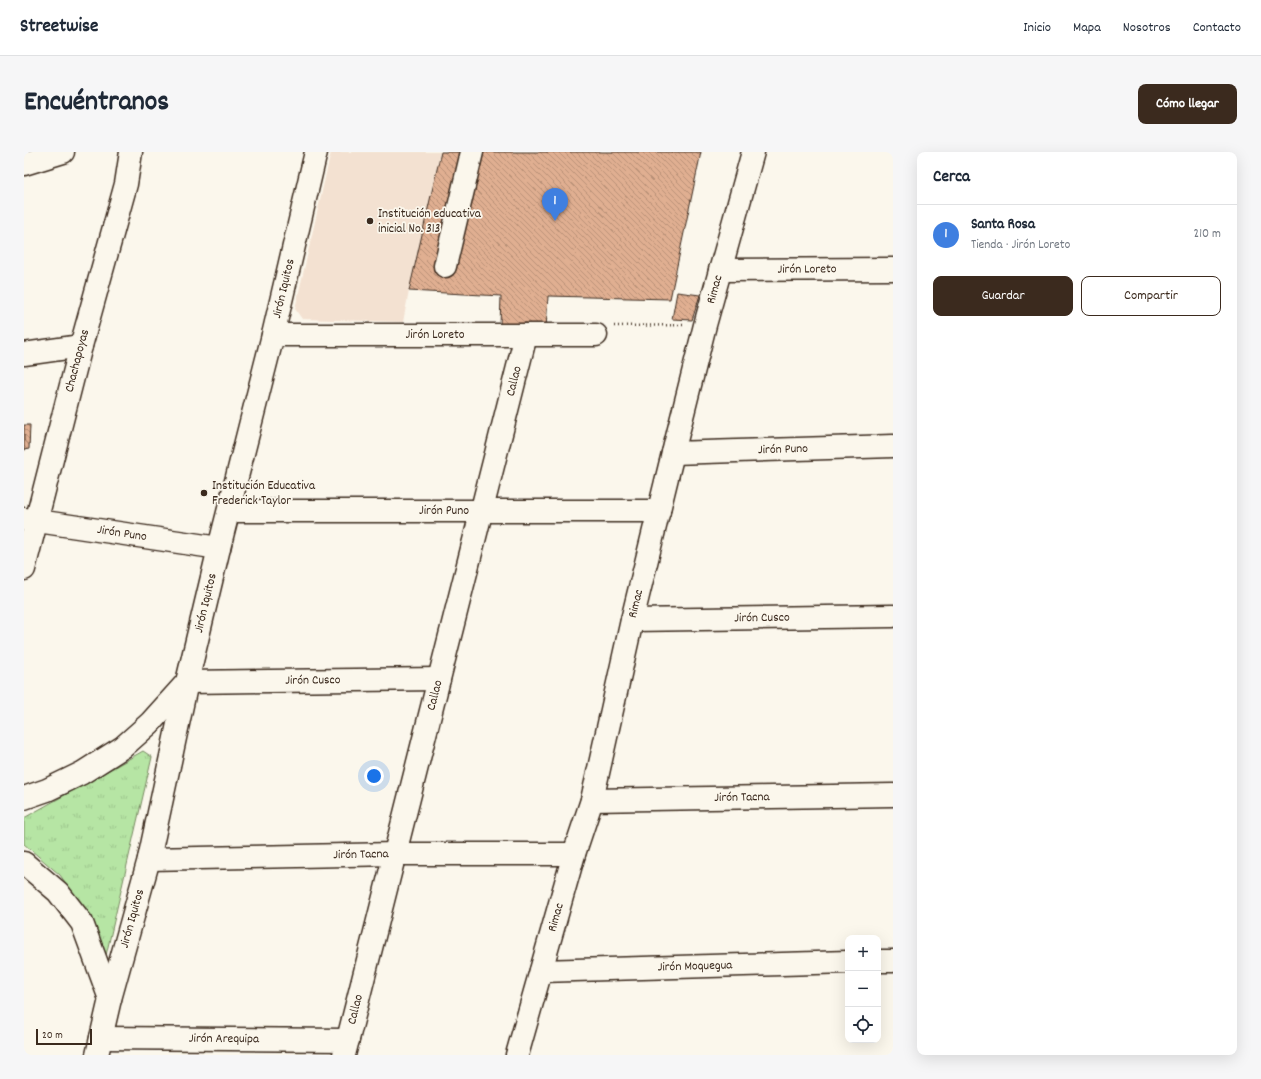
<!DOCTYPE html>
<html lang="es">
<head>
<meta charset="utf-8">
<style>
	body { margin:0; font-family:Dekko,sans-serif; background:#f6f6f7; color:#1f2937 }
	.controls { position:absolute; right:12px; bottom:12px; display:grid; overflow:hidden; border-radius:8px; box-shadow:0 4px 16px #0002 }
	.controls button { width:36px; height:36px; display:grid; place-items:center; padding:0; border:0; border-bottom:1px solid #e0e1e3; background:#fff; color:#1f2937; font:20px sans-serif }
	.scale { position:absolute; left:12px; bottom:10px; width:56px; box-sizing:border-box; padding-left:4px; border:2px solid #3b2a1e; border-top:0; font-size:11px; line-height:14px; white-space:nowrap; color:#3b2a1e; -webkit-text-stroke:3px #fbf7ec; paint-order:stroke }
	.you { position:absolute; left:350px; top:624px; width:14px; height:14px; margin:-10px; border:3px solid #fff; border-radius:50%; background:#1a73e8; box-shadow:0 0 0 6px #1a73e833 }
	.badge { display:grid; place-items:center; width:26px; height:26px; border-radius:50%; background:#3b2a1e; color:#fff; font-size:13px; font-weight:700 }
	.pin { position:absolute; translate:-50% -33px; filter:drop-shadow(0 1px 2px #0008) }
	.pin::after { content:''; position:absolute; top:21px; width:14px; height:12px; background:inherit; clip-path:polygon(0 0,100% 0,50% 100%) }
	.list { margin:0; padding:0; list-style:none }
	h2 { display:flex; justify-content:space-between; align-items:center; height:52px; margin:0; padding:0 16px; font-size:17px }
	h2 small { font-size:13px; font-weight:400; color:#747a83 }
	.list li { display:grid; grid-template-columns:26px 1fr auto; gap:12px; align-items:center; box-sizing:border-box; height:60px; padding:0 16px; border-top:1px solid #e0e1e3 }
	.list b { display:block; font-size:15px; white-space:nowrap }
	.list p { margin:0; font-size:13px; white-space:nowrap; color:#747a83 }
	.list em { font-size:13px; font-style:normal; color:#747a83 }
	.actions { display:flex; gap:8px; padding:12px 16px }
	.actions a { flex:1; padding:9px 0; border:1px solid #3b2a1e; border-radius:8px; text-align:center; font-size:14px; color:#3b2a1e }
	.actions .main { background:#3b2a1e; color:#fff }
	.icon { flex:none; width:22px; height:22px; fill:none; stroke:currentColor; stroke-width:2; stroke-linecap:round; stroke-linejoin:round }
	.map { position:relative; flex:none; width:869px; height:903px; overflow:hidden; border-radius:8px }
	header { display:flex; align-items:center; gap:24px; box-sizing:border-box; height:56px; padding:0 20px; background:#fff; border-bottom:1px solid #e0e1e3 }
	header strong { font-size:19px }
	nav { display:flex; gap:22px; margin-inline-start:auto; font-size:14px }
	.intro { display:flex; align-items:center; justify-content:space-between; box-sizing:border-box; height:96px; padding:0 24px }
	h1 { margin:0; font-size:28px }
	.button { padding:10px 18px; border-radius:8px; background:#3b2a1e; color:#fff; font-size:14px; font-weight:700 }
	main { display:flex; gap:24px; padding:0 24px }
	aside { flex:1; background:#fff; border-radius:8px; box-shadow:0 4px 16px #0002 }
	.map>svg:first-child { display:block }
</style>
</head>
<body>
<header>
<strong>Streetwise</strong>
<nav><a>Inicio</a><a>Mapa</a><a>Nosotros</a><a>Contacto</a></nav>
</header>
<div class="intro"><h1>Encuéntranos</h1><a class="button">Cómo llegar</a></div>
<main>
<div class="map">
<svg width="869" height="903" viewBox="0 0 869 903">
	<defs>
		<pattern id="park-tufts" width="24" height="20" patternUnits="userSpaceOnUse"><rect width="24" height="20" fill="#b6e5a4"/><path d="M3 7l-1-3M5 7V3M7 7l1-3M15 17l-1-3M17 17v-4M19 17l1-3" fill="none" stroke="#9dc58d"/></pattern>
		<pattern id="building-back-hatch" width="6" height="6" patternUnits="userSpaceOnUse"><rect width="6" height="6" fill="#e0af91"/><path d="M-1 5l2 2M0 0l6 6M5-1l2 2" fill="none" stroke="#b78f76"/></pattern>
	</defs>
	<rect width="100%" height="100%" fill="#fbf7ec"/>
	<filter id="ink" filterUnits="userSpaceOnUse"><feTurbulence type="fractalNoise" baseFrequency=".025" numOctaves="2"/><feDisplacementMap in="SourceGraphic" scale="8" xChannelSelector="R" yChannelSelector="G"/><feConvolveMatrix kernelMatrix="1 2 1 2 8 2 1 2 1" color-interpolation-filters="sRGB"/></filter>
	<g filter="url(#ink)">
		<path fill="#f3e1d1" d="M 307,0 L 417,0 L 385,139 L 379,170 L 278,167 L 271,157 Z"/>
		<path fill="url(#park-tufts)" stroke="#788861" d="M 119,599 L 128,605 L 80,812 L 65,764 L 36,723 L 0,692 L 0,666 Z"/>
		<path fill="url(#building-back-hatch)" stroke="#3b2a1e" d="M 417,0 L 677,0 L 646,147 L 524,144 L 522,177 L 476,174 L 477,144 L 385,139 Z
			M 653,140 L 676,143 L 668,168 L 648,167 Z
			M 0,273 L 6,273 L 5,297 L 0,298 Z"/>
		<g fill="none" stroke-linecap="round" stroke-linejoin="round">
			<g stroke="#3b2a1e" stroke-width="25">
				<g id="minor">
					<path d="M 0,12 L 39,0"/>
					<path d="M 421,114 L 448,0"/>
					<path id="s1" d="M 696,118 L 869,117"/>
					<path id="s2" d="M 249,183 L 572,183"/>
					<path d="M 0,202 L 57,194"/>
					<path id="s3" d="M 649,301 L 869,294"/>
					<path id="s4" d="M 205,359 L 635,359"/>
					<path id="s5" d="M 0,367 L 195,396"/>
					<path id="s6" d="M 0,417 L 57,194 L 102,32 L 107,0"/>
					<path id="s7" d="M 608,468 L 869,464"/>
					<path id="s8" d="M 0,646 L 23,638 L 58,621 L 99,595 L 126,571 L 163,530 L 415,527"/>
					<path id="s9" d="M 568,648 L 869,643"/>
					<path id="s10" d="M 125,707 L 371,702 L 550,702"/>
					<path d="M 0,711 L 34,740 L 58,771 L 86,847"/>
					<path d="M 854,809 L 869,809"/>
					<path id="s11" d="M 517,819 L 824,810"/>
					<path id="s12" d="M 77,886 L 324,888"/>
					<path id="s13" d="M 73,903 L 86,847 L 125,707 L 163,530 L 195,396 L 249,183 L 292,0"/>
					<path id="s14" d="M 320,903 L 502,183"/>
					<path id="s15" d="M 493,903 L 550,702 L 568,648 L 608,468 L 649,301 L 681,173 L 729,0"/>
				</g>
			</g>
			<path stroke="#3b2a1e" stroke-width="2.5" stroke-dasharray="1 3" stroke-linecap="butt" d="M 590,174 L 661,173"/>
			<use href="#minor" stroke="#fbf7ec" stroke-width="22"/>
		</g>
	</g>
	<g fill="#3b2a1e" stroke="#fbf7ec" stroke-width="1.5">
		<circle cx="346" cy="69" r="4"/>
		<circle cx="180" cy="341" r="4"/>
	</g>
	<g text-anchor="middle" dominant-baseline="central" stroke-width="3.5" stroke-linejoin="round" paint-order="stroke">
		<g font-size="13" fill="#3b2a1e" stroke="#fbf7ec" text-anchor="start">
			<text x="354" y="62">Institución educativa<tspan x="354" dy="15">inicial No. 313</tspan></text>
			<text x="188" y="334">Institución Educativa<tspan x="188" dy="15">Frederick Taylor</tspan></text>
		</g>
		<g font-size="13" fill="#3b2a1e" stroke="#fbf7ec">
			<text stroke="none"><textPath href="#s1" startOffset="87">Jirón Loreto</textPath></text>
			<text stroke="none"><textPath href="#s13" startOffset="789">Jirón Iquitos</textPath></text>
			<text stroke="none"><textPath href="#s15" startOffset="791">Rimac</textPath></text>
			<text stroke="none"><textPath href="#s2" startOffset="162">Jirón Loreto</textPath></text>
			<text stroke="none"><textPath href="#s6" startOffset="215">Chachapoyas</textPath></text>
			<text stroke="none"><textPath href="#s14" startOffset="695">Callao</textPath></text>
			<text stroke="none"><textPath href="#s3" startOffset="110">Jirón Puno</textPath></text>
			<text stroke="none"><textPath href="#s4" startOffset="215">Jirón Puno</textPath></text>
			<text stroke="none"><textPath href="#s5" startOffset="99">Jirón Puno</textPath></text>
			<text stroke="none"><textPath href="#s13" startOffset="465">Jirón Iquitos</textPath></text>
			<text stroke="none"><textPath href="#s15" startOffset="467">Rimac</textPath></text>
			<text stroke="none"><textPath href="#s7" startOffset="130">Jirón Cusco</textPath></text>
			<text stroke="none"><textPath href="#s8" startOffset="329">Jirón Cusco</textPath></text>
			<text stroke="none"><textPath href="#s14" startOffset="371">Callao</textPath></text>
			<text stroke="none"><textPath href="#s9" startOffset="150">Jirón Tacna</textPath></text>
			<text stroke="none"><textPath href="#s10" startOffset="212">Jirón Tacna</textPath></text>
			<text stroke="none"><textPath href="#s15" startOffset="143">Rimac</textPath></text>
			<text stroke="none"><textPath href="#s13" startOffset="141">Jirón Iquitos</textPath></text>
			<text stroke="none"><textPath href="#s11" startOffset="154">Jirón Moquegua</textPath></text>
			<text stroke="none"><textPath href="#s14" startOffset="47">Callao</textPath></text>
			<text stroke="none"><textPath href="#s12" startOffset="123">Jirón Arequipa</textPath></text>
		</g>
	</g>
</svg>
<div class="controls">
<button>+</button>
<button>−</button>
<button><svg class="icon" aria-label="locate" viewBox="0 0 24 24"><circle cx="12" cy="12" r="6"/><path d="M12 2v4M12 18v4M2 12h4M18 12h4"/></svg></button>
</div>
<div class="scale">20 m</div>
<div class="you"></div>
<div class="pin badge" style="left:531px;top:69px;background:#3f7fe0">1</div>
</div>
<aside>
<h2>Cerca<small></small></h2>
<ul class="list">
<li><span class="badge" style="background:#3f7fe0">1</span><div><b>Santa Rosa</b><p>Tienda · Jirón Loreto</p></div><em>210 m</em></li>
</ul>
<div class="actions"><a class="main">Guardar</a><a>Compartir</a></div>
</aside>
</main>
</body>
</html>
